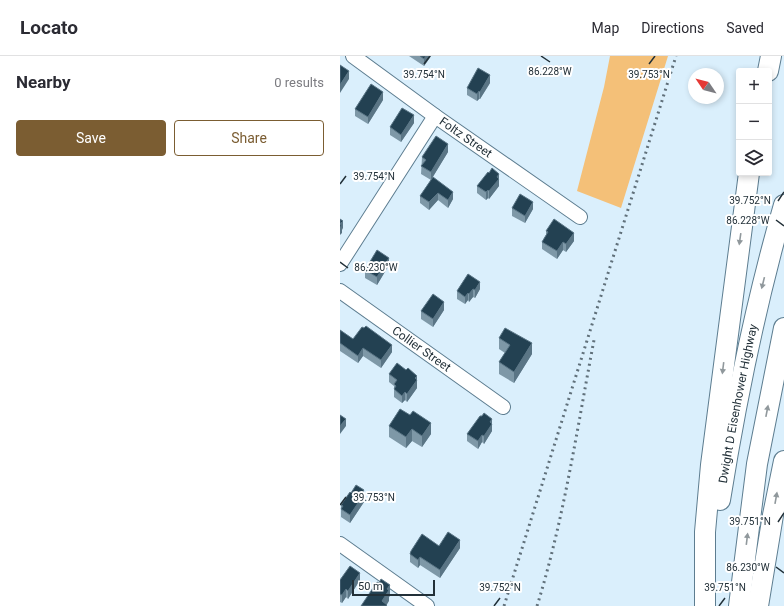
<!DOCTYPE html>
<html lang="en">
<head>
<meta charset="utf-8">
<style>
	body { margin:0; font-family:Roboto,sans-serif; background:#f2f2f3; color:#2b2b33 }
	.controls { position:absolute; right:12px; top:12px; display:grid; overflow:hidden; border-radius:4px; box-shadow:0 2px 6px #0003 }
	.controls button { width:36px; height:36px; display:grid; place-items:center; padding:0; border:0; border-bottom:1px solid #e1e1e2; background:#fff; color:#2b2b33; font:20px sans-serif }
	.compass { position:absolute; left:348px; top:12px; width:36px; height:36px; border-radius:50%; background:#fff; box-shadow:0 2px 6px #0003; rotate:305deg }
	.scale { position:absolute; left:12px; bottom:10px; width:83px; box-sizing:border-box; padding-left:4px; border:2px solid #223038; border-top:0; font-size:11px; line-height:14px; white-space:nowrap; color:#223038; -webkit-text-stroke:3px #fff; paint-order:stroke }
	.list { margin:0; padding:0; list-style:none }
	h2 { display:flex; justify-content:space-between; align-items:center; height:52px; margin:0; padding:0 16px; font-size:17px }
	h2 small { font-size:13px; font-weight:400; color:#7c7c81 }
	.actions { display:flex; gap:8px; padding:12px 16px }
	.actions a { flex:1; padding:9px 0; border:1px solid #7b5d32; border-radius:4px; text-align:center; font-size:14px; color:#7b5d32 }
	.actions .main { background:#7b5d32; color:#fff }
	.icon { flex:none; width:22px; height:22px; fill:none; stroke:currentColor; stroke-width:2; stroke-linecap:round; stroke-linejoin:round }
	.map { position:relative; flex:none; width:444px; height:550px; overflow:hidden }
	header { display:flex; align-items:center; gap:24px; box-sizing:border-box; height:56px; padding:0 20px; background:#fff; border-bottom:1px solid #e1e1e2 }
	header strong { font-size:19px }
	nav { display:flex; gap:22px; margin-inline-start:auto; font-size:14px }
	main { display:flex }
	aside { flex:1; background:#fff }
	.map>svg:first-child { display:block }
</style>
</head>
<body>
<header>
<strong>Locato</strong>
<nav><a>Map</a><a>Directions</a><a>Saved</a></nav>
</header>
<main>
<aside>
<h2>Nearby<small>0 results</small></h2>
<ul class="list">
</ul>
<div class="actions"><a class="main">Save</a><a>Share</a></div>
</aside>
<div class="map">
<svg width="444" height="550" viewBox="0 0 444 550">
	<rect width="100%" height="100%" fill="#daeffc"/>
	<path fill="#f4c078" d="M 270,0 L 328,0 L 281,152 L 237,135 L 264,31 Z"/>
	<g fill="none" stroke-linecap="round" stroke-linejoin="round">
		<g stroke="#5d7d90" stroke-width="16">
			<g id="minor">
				<path id="s1" d="M 13,0 L 95,60 L 240,161"/>
				<path d="M 0,208 L 95,60"/>
				<path id="s2" d="M 0,235 L 163,351"/>
				<path d="M 0,488 L 87,550"/>
			</g>
		</g>
		<g stroke="#5d7d90" stroke-width="22">
			<g id="highway">
				<path d="M 428,15 L 431,0"/>
				<path id="s3" d="M 380,444 C 396,344 416,246 444,149"/>
				<path d="M 365,550 L 365,476 L 371,409 L 409,117"/>
				<path d="M 399,550 L 417,408 L 444,272"/>
				<path d="M 418,550 L 433,459 L 444,405"/>
			</g>
		</g>
		<use href="#minor" stroke="#fff" stroke-width="14"/>
		<use href="#highway" stroke="#fff" stroke-width="20"/>
		<path stroke="#60707a" stroke-width="3" stroke-dasharray="2 4" stroke-linecap="butt" d="M 164,550 L 336,0
			M 197,550 C 224,463 237,373 254,284"/>
	</g>
	<path fill="#7e98a7" d="M 69,0 L 91,0 L 84,10 Z
		M 150,27 L 140,43 L 139,43 L 137,45 L 127,39 L 127,32 Z
		M 43,44 L 28,68 L 15,60 L 15,53 Z
		M 74,67 L 61,86 L 50,79 L 50,71 Z
		M 108,96 L 92,122 L 113,143 L 108,152 L 98,144 L 89,154 L 80,147 L 80,140 L 91,124 L 81,118 L 82,101 Z
		M 149,117 L 159,118 L 159,130 L 149,143 L 148,142 L 146,144 L 137,137 L 137,130 Z
		M 172,152 L 193,153 L 185,167 L 172,160 Z
		M 206,175 L 234,185 L 226,196 L 223,194 L 217,203 L 202,193 L 202,186 L 206,179 Z
		M 49,209 L 37,229 L 25,222 L 25,214 Z
		M 128,218 L 140,233 L 135,242 L 133,241 L 129,246 L 128,244 L 125,248 L 117,243 L 117,235 Z
		M 104,254 L 93,271 L 81,263 L 81,255 Z
		M 0,274 L 13,283 L 52,296 L 41,312 L 23,300 L 18,307 L 0,295 Z
		M 159,282 L 192,298 L 174,327 L 159,318 L 159,306 L 165,297 L 159,293 Z
		M 66,314 L 77,320 L 77,332 L 67,346 L 65,344 L 62,347 L 54,341 L 54,330 L 49,326 L 49,318 Z
		M 60,353 L 91,378 L 82,391 L 72,385 L 66,392 L 49,381 L 49,370 Z
		M 152,371 L 152,375 L 144,388 L 142,386 L 138,393 L 127,385 L 127,378 Z
		M 24,441 L 24,446 L 10,467 L 1,461 L 1,449 Z
		M 99,490 L 120,492 L 100,522 L 80,509 L 78,512 L 70,506 L 70,498 L 71,497 L 71,495 Z
		M 0,524 L 20,524 L 8,543 L 6,541 L 2,547 L 0,546 Z"/>
	<path fill="#5a7585" d="M 86,0 L 91,0 L 84,10 L 84,3 Z
		M 9,15 L 9,23 L 0,37 L 0,29 Z
		M 150,19 L 150,27 L 140,43 L 140,36 Z
		M 139,35 L 139,43 L 137,45 L 137,38 Z
		M 43,36 L 43,44 L 28,68 L 28,61 Z
		M 74,59 L 74,67 L 61,86 L 61,79 Z
		M 108,88 L 108,96 L 91,124 L 91,116 Z
		M 159,118 L 159,130 L 149,143 L 149,135 Z
		M 148,134 L 148,142 L 146,144 L 146,136 Z
		M 113,136 L 113,143 L 108,152 L 108,144 Z
		M 98,137 L 98,144 L 89,154 L 89,146 Z
		M 193,146 L 193,153 L 185,167 L 185,160 Z
		M 3,165 L 3,172 L 2,174 L 2,177 L 0,179 L 0,168 Z
		M 234,177 L 234,185 L 226,196 L 226,188 Z
		M 223,186 L 223,194 L 217,203 L 217,195 Z
		M 49,202 L 49,209 L 37,229 L 37,221 Z
		M 140,226 L 140,233 L 135,242 L 135,234 Z
		M 133,233 L 133,241 L 129,246 L 129,238 Z
		M 128,237 L 128,244 L 125,248 L 125,241 Z
		M 104,246 L 104,254 L 93,271 L 93,263 Z
		M 192,287 L 192,298 L 174,327 L 174,316 Z
		M 52,289 L 52,296 L 41,312 L 41,304 Z
		M 23,292 L 23,300 L 18,307 L 18,300 Z
		M 77,320 L 77,332 L 67,346 L 67,338 L 75,322 Z
		M 65,336 L 65,344 L 62,347 L 62,340 Z
		M 6,363 L 6,370 L 0,378 L 0,370 Z
		M 152,363 L 152,375 L 144,388 L 144,380 L 150,366 Z
		M 91,367 L 91,378 L 82,391 L 82,380 Z
		M 72,373 L 72,385 L 66,392 L 66,381 Z
		M 142,379 L 142,386 L 138,393 L 138,385 Z
		M 24,434 L 24,446 L 10,467 L 10,459 Z
		M 120,484 L 120,492 L 100,522 L 100,514 Z
		M 80,501 L 80,509 L 78,512 L 78,504 Z
		M 20,517 L 20,524 L 8,543 L 8,535 Z
		M 50,529 L 50,540 L 49,541 L 49,545 L 46,550 L 42,545 L 47,533 Z
		M 6,533 L 6,541 L 2,547 L 2,539 Z"/>
	<path fill="#234152" stroke="#5a7585" d="M 80,0 L 86,0 L 84,3 Z
		M 0,9 L 9,15 L 0,29 Z
		M 138,12 L 150,19 L 140,36 L 139,35 L 137,38 L 127,32 Z
		M 31,28 L 43,36 L 28,61 L 15,53 Z
		M 62,52 L 74,59 L 61,79 L 50,71 Z
		M 96,80 L 108,88 L 91,116 L 81,110 L 86,104 L 82,101 Z
		M 152,112 L 159,118 L 157,121 L 159,123 L 149,135 L 148,134 L 146,136 L 137,130 L 148,116 L 149,117 Z
		M 93,121 L 113,136 L 108,144 L 98,137 L 89,146 L 80,140 Z
		M 180,138 L 193,146 L 185,160 L 172,152 Z
		M 0,163 L 3,165 L 0,168 L 2,169 L 0,172 Z
		M 214,163 L 234,177 L 226,188 L 223,186 L 217,195 L 202,186 L 208,176 L 206,175 Z
		M 37,194 L 49,202 L 37,221 L 25,214 Z
		M 128,218 L 140,226 L 135,234 L 133,233 L 129,238 L 128,237 L 125,241 L 117,235 Z
		M 93,238 L 104,246 L 93,263 L 81,255 Z
		M 26,270 L 52,289 L 41,304 L 23,292 L 18,300 L 0,287 L 0,274 L 13,283 L 22,271 L 24,272 Z
		M 165,272 L 192,287 L 174,316 L 159,306 L 170,289 L 159,282 Z
		M 57,307 L 66,314 L 68,312 L 77,320 L 75,322 L 77,324 L 67,338 L 65,336 L 62,340 L 54,333 L 56,330 L 54,328 L 57,324 L 49,318 Z
		M 60,353 L 70,359 L 73,355 L 91,367 L 82,380 L 72,373 L 66,381 L 49,370 Z
		M 144,357 L 152,363 L 150,366 L 152,368 L 144,380 L 142,379 L 138,385 L 127,378 L 140,360 L 142,360 Z
		M 0,359 L 6,363 L 0,370 Z
		M 16,429 L 24,434 L 22,437 L 24,438 L 10,459 L 1,453 L 3,450 L 1,449 L 10,436 L 11,437 Z
		M 108,476 L 120,484 L 100,514 L 80,501 L 78,504 L 70,498 L 71,495 L 82,478 L 99,490 Z
		M 10,510 L 20,517 L 8,535 L 6,533 L 2,539 L 0,538 L 0,524 Z
		M 41,523 L 50,529 L 47,533 L 49,534 L 42,545 L 47,549 L 46,550 L 21,550 L 37,526 L 39,527 Z"/>
	<defs><path id="oneway-solid" d="M-6-.8H1V-3.2L6.5 0L1 3.2V.8H-6Z"/></defs>
	<g fill="#90989c">
		<use href="#oneway-solid" transform="translate(400 183) rotate(98)"/>
		<use href="#oneway-solid" transform="translate(423 227) rotate(104)"/>
		<use href="#oneway-solid" transform="translate(383 312) rotate(97)"/>
		<use href="#oneway-solid" transform="translate(427 355) rotate(-79)"/>
		<use href="#oneway-solid" transform="translate(436 442) rotate(-80)"/>
		<use href="#oneway-solid" transform="translate(407 483) rotate(-83)"/>
	</g>
	<path fill="none" stroke="#223038" stroke-width="1.5" d="M 201,0 L 210,6M 84,8 L 90,0M 309,8 L 315,0M 0,128 L 6,120M 438,145 L 444,136M 436,164 L 444,170M 0,206 L 8,212M 0,449 L 6,441M 438,466 L 444,457M 436,511 L 444,517M 154,550 L 160,542M 379,550 L 385,542"/>
	<g text-anchor="middle" dominant-baseline="central" stroke-width="4" stroke-linejoin="round" paint-order="stroke">
		<g font-size="12" fill="#223038" stroke="#fff">
			<text stroke="none"><textPath href="#s1" startOffset="139">Foltz Street</textPath></text>
			<text stroke="none"><textPath href="#s2" startOffset="100">Collier Street</textPath></text>
			<text stroke="none"><textPath href="#s3" startOffset="98">Dwight D Eisenhower Highway</textPath></text>
		</g>
	</g>
	<g font-size="10" text-anchor="middle" fill="#223038" stroke="#fff" stroke-width="4" stroke-linejoin="round" paint-order="stroke">
		<text x="210" y="19">86.228°W</text>
		<text x="84" y="22">39.754°N</text>
		<text x="309" y="22">39.753°N</text>
		<text x="34" y="124">39.754°N</text>
		<text x="410" y="148">39.752°N</text>
		<text x="408" y="168">86.228°W</text>
		<text x="36" y="215">86.230°W</text>
		<text x="34" y="445">39.753°N</text>
		<text x="410" y="469">39.751°N</text>
		<text x="408" y="515">86.230°W</text>
		<text x="160" y="535">39.752°N</text>
		<text x="385" y="535">39.751°N</text>
	</g>
</svg>
<div class="controls">
<button>+</button>
<button>−</button>
<button><svg class="icon" aria-label="layers" viewBox="0 0 24 24"><path d="M12 4l9 5-9 5-9-5zM3 14l9 5 9-5"/></svg></button>
</div>
<svg class="compass" viewBox="-18 -18 36 36"><path d="M0-13l5 13h-10z" fill="#e53935"/><path d="M0 13l5-13h-10z" fill="#7c7c81"/></svg>
<div class="scale">50 m</div>
</div>
</main>
</body>
</html>
